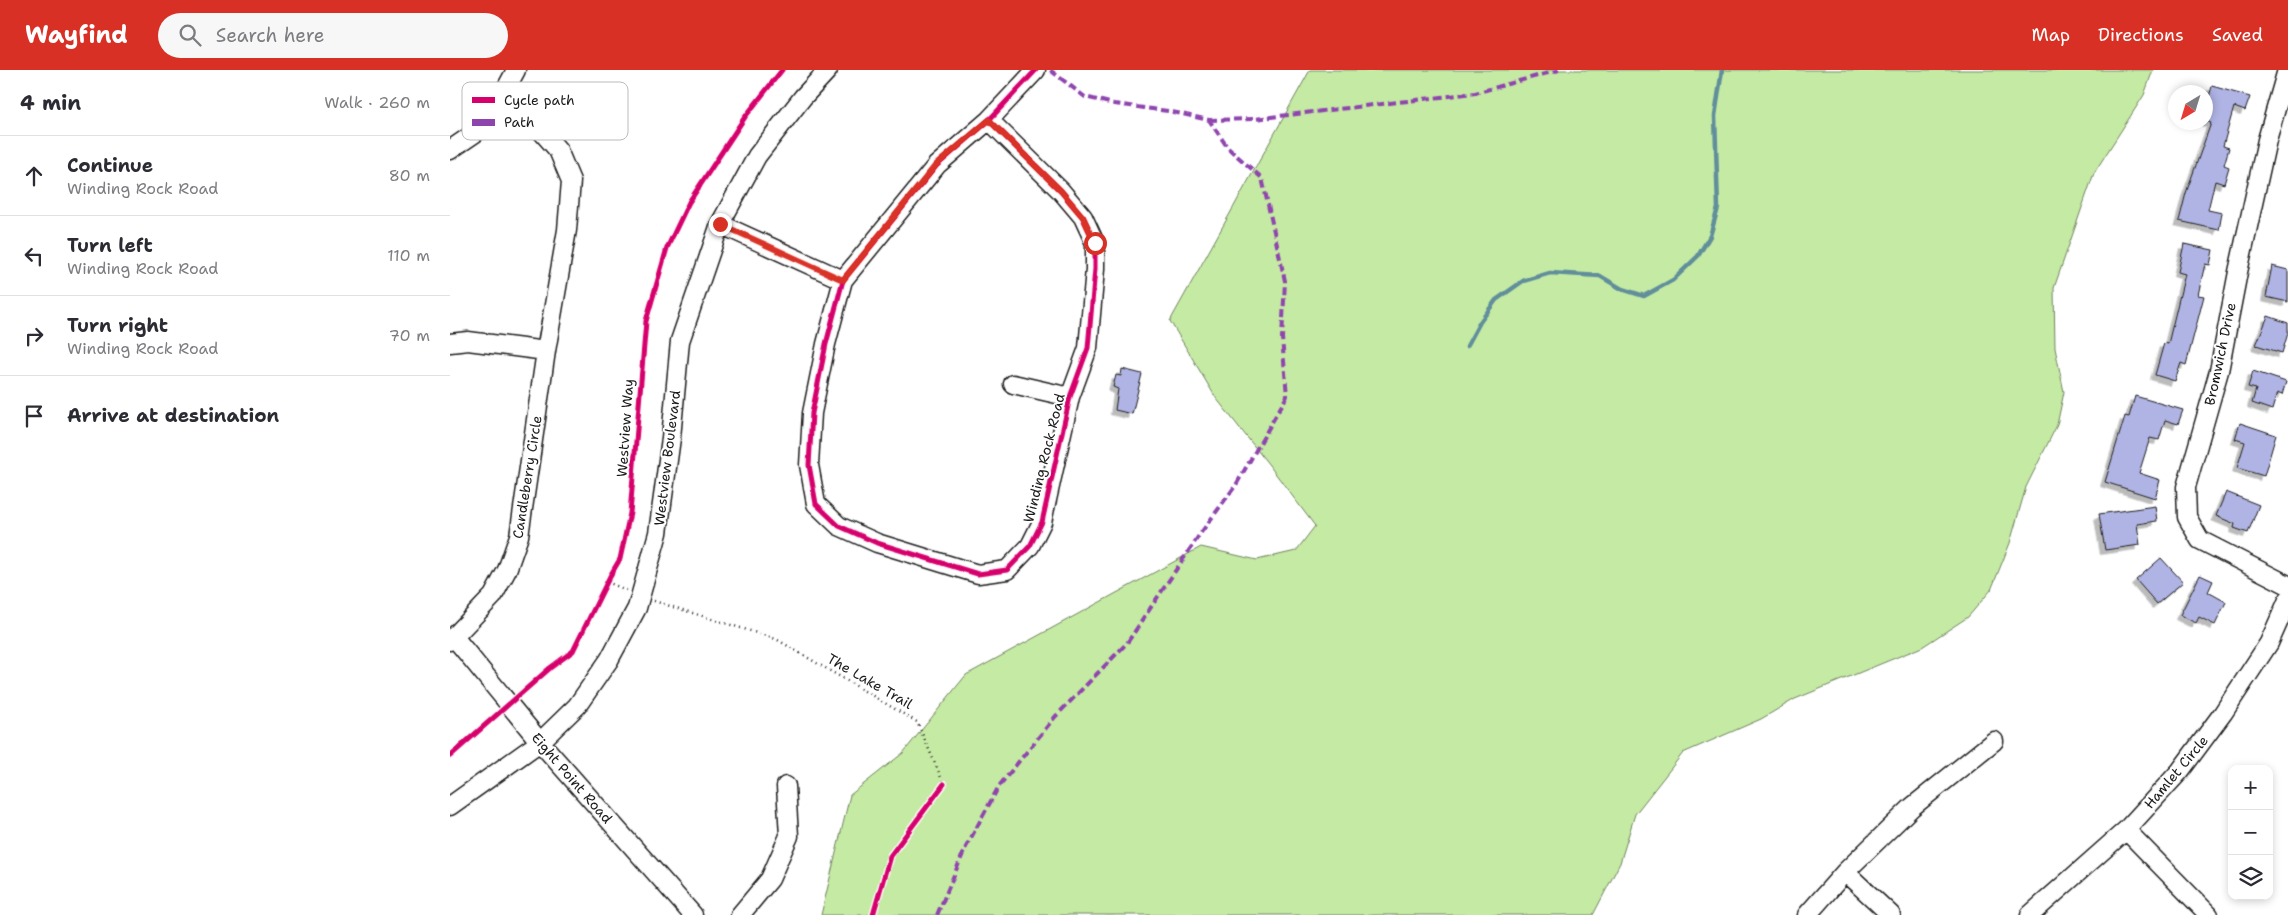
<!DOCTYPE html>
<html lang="en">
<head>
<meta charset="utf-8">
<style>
	body { margin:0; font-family:"Shantell Sans",sans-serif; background:#f7f7f7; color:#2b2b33 }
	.controls { position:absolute; right:15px; bottom:15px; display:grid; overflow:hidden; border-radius:10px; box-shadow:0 2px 8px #0003 }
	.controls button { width:45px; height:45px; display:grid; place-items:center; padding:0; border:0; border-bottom:1px solid #e1e1e2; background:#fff; color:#2b2b33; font:25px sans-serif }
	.compass { position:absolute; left:1718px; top:15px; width:45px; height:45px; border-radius:50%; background:#fff; box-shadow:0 2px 8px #0003; rotate:218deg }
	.stop { position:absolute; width:15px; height:15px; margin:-11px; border:4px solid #d93025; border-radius:50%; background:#fff }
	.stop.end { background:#d93025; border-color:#fff; box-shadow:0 1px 5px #0008 }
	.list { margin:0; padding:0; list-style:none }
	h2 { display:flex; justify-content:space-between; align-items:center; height:65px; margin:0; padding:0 20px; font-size:21px }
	h2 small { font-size:16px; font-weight:400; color:#7c7c81 }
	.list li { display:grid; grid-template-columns:32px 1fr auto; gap:15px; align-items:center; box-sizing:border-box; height:80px; padding:0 20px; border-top:1px solid #e1e1e2 }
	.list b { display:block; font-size:19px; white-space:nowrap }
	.list p { margin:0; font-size:16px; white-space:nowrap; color:#7c7c81 }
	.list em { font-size:16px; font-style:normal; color:#7c7c81 }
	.icon { flex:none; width:28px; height:28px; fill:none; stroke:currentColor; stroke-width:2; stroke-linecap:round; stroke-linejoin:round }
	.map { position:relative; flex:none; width:1838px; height:845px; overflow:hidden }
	header { display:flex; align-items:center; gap:30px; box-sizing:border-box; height:70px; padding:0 25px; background:#d93025; color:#fff }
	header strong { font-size:24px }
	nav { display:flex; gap:28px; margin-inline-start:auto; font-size:18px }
	.search { width:350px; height:45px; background:#f7f7f7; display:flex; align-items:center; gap:12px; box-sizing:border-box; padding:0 18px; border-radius:28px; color:#7c7c81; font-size:19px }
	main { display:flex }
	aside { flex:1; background:#fff }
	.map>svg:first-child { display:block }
</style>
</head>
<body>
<header>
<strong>Wayfind</strong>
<div class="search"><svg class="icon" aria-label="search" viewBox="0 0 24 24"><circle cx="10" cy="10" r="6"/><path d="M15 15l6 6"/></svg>Search here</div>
<nav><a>Map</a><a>Directions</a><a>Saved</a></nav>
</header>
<main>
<aside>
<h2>4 min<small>Walk · 260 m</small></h2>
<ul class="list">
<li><svg class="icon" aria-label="ahead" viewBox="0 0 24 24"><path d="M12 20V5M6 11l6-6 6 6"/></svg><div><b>Continue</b><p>Winding Rock Road</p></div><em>80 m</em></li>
<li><svg class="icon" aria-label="left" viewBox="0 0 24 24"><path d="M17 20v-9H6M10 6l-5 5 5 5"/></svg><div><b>Turn left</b><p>Winding Rock Road</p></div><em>110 m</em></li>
<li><svg class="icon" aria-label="right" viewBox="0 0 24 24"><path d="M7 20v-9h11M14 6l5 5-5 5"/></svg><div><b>Turn right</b><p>Winding Rock Road</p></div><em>70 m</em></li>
<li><svg class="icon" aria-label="arrive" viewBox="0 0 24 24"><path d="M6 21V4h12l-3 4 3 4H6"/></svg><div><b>Arrive at destination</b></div></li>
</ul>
</aside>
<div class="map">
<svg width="1838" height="845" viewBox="0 0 1838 845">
	<defs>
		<filter id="shadow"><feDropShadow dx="-4.5" dy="4.5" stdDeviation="0" flood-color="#0004"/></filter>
	</defs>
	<rect width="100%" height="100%" fill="#fff"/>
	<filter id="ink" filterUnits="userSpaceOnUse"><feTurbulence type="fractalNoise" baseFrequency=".02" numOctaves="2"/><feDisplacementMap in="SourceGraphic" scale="10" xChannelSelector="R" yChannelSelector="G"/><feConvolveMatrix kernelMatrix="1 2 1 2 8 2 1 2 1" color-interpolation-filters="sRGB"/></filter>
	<g filter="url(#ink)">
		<path fill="#c5eaa4" stroke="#708360" d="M 860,0 L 1703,0 L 1694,25 L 1644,103 L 1604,218 L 1605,278 L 1614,322 L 1607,355 L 1576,417 L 1560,473 L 1541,520 L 1518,547 L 1472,577 L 1345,629 L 1311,649 L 1233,683 L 1185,744 L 1170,793 L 1143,845 L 371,845 L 400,725 L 453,683 L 516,605 L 751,477 L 807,490 L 846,481 L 865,456 L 819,395 L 766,328 L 720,251 Z"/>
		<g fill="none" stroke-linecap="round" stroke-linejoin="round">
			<path stroke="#608e9a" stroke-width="4.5" d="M 1017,276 L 1030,252 L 1046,230 L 1073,211 L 1100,203 L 1150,206 L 1172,219 L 1194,226 L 1223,210 L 1248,186 L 1260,166 L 1268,138 L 1265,46 L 1272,0"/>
		</g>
		<path fill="#b0b4e5" stroke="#1c1c1c" filter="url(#shadow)" d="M 1762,16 L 1800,27 L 1795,41 L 1784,37 L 1773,76 L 1779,78 L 1774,95 L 1779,97 L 1774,114 L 1765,111 L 1758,140 L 1772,143 L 1769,160 L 1729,151 L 1736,123 L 1761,53 L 1756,51 L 1756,38 Z
			M 1734,174 L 1763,180 L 1760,195 L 1755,194 L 1748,225 L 1754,226 L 1736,295 L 1731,293 L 1725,311 L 1705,305 L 1714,273 L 1718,274 L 1735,204 L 1728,202 Z
			M 1822,196 L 1838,200 L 1838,232 L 1816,227 Z
			M 1818,246 L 1838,253 L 1838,263 L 1832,283 L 1806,275 Z
			M 672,299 L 692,304 L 682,344 L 665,340 L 668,319 L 663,317 L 666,305 L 671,306 Z
			M 1803,301 L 1836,312 L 1832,325 L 1827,323 L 1822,340 L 1802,333 L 1806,319 L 1798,317 Z
			M 1685,326 L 1733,340 L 1728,354 L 1715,350 L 1709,370 L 1700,368 L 1689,403 L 1710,410 L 1705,428 L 1655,412 L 1675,346 L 1679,347 Z
			M 1790,353 L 1826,365 L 1814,406 L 1787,398 L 1795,372 L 1785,369 Z
			M 1776,422 L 1809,435 L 1798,463 L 1784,458 L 1785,454 L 1766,446 Z
			M 1705,436 L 1707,451 L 1687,454 L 1690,475 L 1655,480 L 1649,444 Z
			M 1711,488 L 1733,512 L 1707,534 L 1686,510 Z
			M 1750,505 L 1763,511 L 1758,522 L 1776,532 L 1765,555 L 1749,547 L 1746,553 L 1730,545 Z"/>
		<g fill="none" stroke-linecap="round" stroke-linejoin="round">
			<g stroke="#1c1c1c" stroke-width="21">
				<path id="minor" d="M 1837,0 L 1817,70 L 1788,202 L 1769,301 L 1736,417 L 1737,447 L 1750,470 L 1838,515
					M 539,50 L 611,121 L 633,147 L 645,173 L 645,199 L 638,278 L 620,327 L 592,452 L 580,476 L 557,500 L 528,504 L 427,473 L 389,456 L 366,434 L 359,395 L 362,343 L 376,274 L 393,210 L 487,95 L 539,50 L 586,0
					M 0,80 L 25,63 L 50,30 L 66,0
					M 270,154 L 393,210
					M 0,273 L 18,271 L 96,281
					M 563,314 L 620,327
					M 4,567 L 90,672 L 243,845
					M 0,571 L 43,526 L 57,500 L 69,466 L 96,281 L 117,160 L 121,111 L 108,80 L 80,48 L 50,30
					M 0,736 L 90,672 L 127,636 L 159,590 L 187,538 L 208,463 L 221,368 L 230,271 L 270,154 L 307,86 L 353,27 L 378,0
					M 1676,760 L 1759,845
					M 1395,802 L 1441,845
					M 290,845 L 320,809 L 339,766 L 336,716
					M 1357,845 L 1395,802 L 1462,737 L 1544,671
					M 1580,845 L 1676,760 L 1730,701 L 1773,643 L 1819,573 L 1838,530"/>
			</g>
			<path stroke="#1c1c1c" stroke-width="2.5" stroke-dasharray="1 4" stroke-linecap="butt" d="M 157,512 L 176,520
				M 204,531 L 326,569 L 467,652 L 494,714"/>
			<use href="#minor" stroke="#fff" stroke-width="18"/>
			<path stroke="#8e44ad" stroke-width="4" stroke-dasharray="8 4" stroke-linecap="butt" d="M 759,50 L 804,49 L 1025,23 L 1109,0
				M 487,845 L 515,779 L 549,716 L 605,647 L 677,573 L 750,464 L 786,415 L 837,326 L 832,268 L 835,211 L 812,108 L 778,78 L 759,50 L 718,41 L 664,34 L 635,27 L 600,0"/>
			<g stroke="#fff" stroke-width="8">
				<path id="cycleway" d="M 539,50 L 611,121 L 633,147 L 645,173 L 645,199 L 638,278 L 620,327 L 592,452 L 580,476 L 557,500 L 528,504 L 427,473 L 389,456 L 366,434 L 359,395 L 362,343 L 376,274 L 393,210 L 487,95 L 539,50 L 586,0
					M 0,686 L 100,598 L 123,581 L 160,506 L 170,489 L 180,443 L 196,251 L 217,178 L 239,132 L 295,47 L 332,0
					M 423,845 L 440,786 L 494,714"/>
			</g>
			<use href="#cycleway" stroke="#d6006c" stroke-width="5"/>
		</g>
	</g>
	<g fill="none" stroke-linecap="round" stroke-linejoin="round" filter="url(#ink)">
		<path stroke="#d93025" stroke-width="6" d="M 270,154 L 393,210 L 486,95 L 539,50 L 611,121 L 633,147 L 645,173"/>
	</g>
	<g text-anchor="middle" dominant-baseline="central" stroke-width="4" stroke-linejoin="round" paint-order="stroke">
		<g font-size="14" fill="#1c1c1c" stroke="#fff">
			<text transform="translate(1770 284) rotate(-78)">Bromwich Drive</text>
			<text transform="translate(175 358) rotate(-86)">Westview Way</text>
			<text transform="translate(217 388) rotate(-83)">Westview Boulevard</text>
			<text transform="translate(594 388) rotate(-76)">Winding Rock Road</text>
			<text transform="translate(77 407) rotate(-81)">Candleberry Circle</text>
			<text transform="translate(420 611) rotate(30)">The Lake Trail</text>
			<text transform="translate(1726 702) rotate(-50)">Hamlet Circle</text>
			<text transform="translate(122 708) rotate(49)">Eight Point Road</text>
		</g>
	</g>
	<rect x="12" y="12" width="166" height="58" rx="8" fill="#fff" stroke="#bbb" stroke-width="1"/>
	<rect x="22" y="27" width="23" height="6" fill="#d6006c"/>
	<rect x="22" y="49" width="23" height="7" fill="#8e44ad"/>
	<g font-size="14" fill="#1c1c1c">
		<text x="54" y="35">Cycle path</text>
		<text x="54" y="57">Path</text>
	</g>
</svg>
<div class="controls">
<button>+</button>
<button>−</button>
<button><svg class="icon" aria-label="layers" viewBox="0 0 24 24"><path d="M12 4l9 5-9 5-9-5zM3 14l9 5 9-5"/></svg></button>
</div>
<svg class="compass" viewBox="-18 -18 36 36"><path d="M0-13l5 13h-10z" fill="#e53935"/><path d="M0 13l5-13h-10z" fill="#7c7c81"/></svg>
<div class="stop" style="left:645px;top:173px"></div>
<div class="stop end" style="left:270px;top:154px"></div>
</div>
</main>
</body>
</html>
